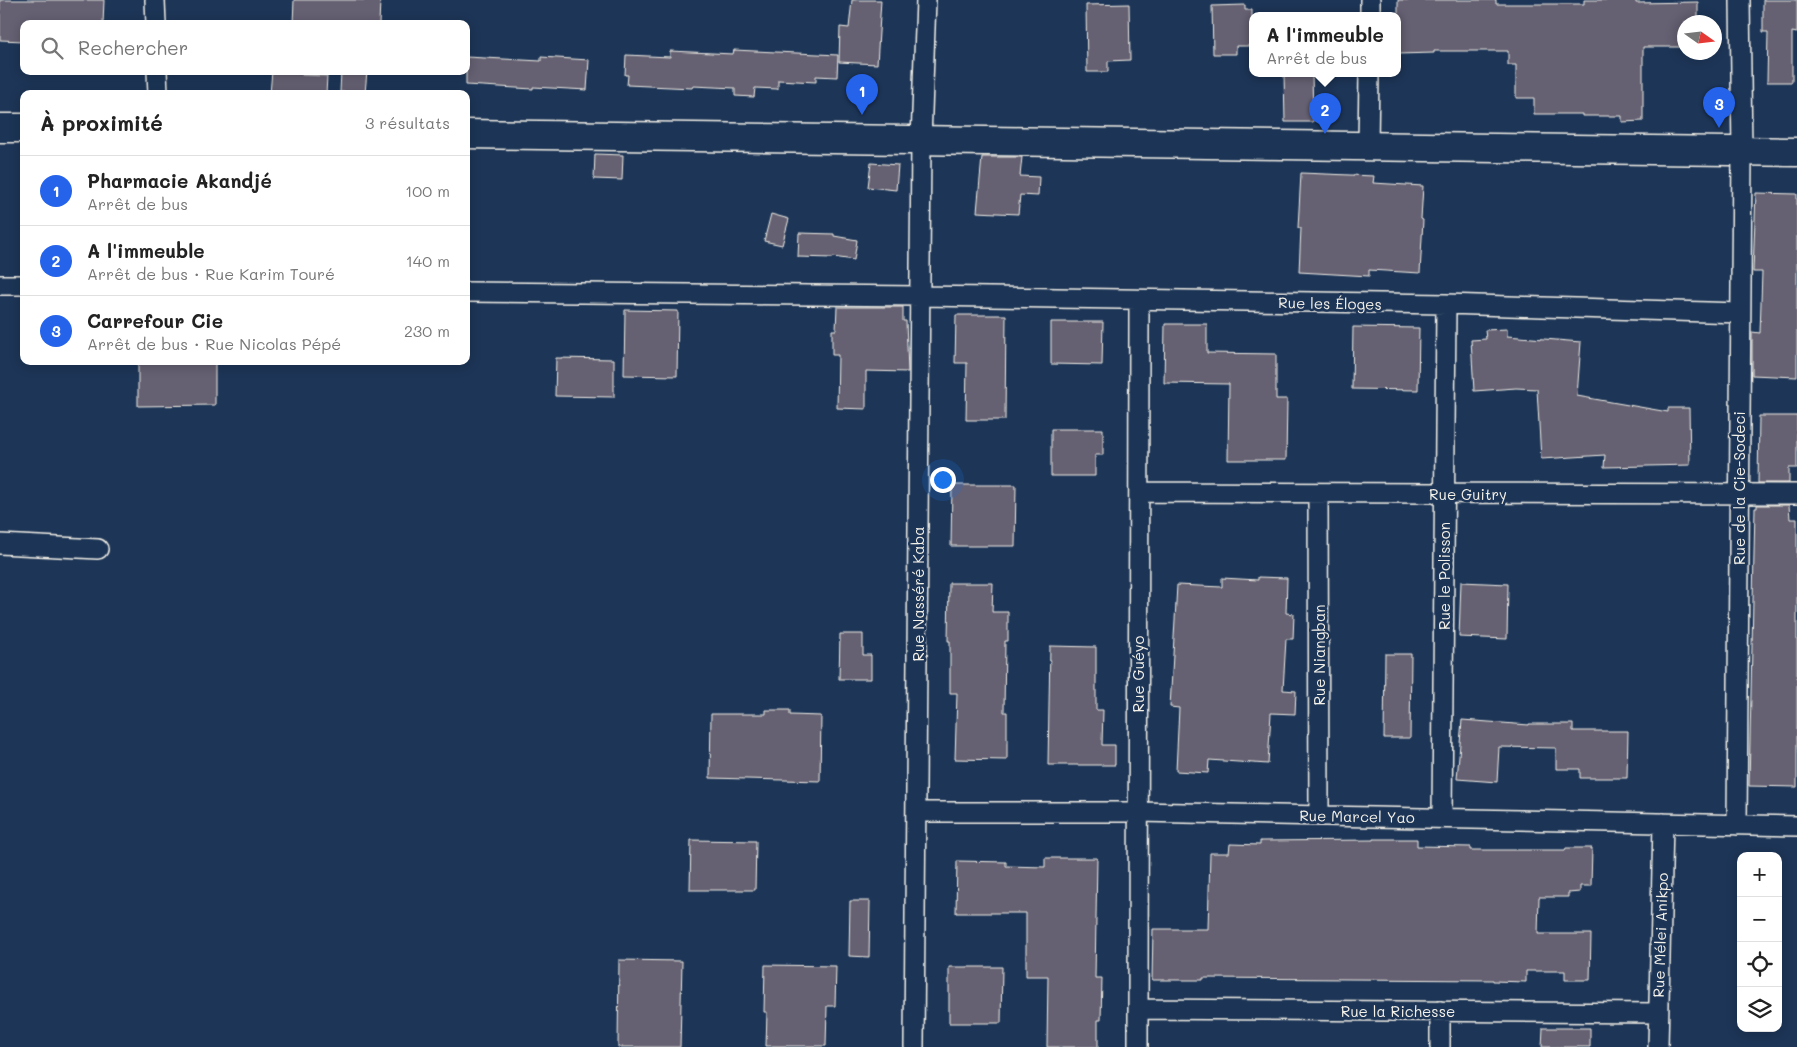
<!DOCTYPE html>
<html lang="fr">
<head>
<meta charset="utf-8">
<style>
	body { margin:0; font-family:Mali,sans-serif; background:#f6f6f6; color:#222 }
	.controls { position:absolute; right:15px; bottom:15px; display:grid; overflow:hidden; border-radius:10px; box-shadow:0 2px 12px #0003 }
	.controls button { width:45px; height:45px; display:grid; place-items:center; padding:0; border:0; border-bottom:1px solid #e0e0e0; background:#fff; color:#222; font:25px sans-serif }
	.compass { position:absolute; left:1677px; top:15px; width:45px; height:45px; border-radius:50%; background:#fff; box-shadow:0 2px 12px #0003; rotate:104deg }
	.you { position:absolute; left:942px; top:479px; width:18px; height:18px; margin:-12px; border:4px solid #fff; border-radius:50%; background:#1a73e8; box-shadow:0 0 0 8px #1a73e833 }
	.badge { display:grid; place-items:center; width:32px; height:32px; border-radius:50%; background:#2563eb; color:#fff; font-size:16px; font-weight:700 }
	.pin { position:absolute; translate:-50% -41px; filter:drop-shadow(0 1px 2px #0008) }
	.pin::after { content:''; position:absolute; top:26px; width:18px; height:15px; background:inherit; clip-path:polygon(0 0,100% 0,50% 100%) }
	.popup { position:absolute; left:1249px; top:12px; width:152px; height:65px; box-sizing:border-box; display:grid; place-content:center; border-radius:10px; background:#fff; filter:drop-shadow(0 1px 4px #0005); font-size:16px; white-space:nowrap; color:#767676 }
	.popup b { font-size:19px; color:#222 }
	.popup::after { content:''; position:absolute; left:50%; top:100%; margin-left:-10px; border:10px solid transparent; border-top-color:#fff }
	.list { margin:0; padding:0; list-style:none }
	h2 { display:flex; justify-content:space-between; align-items:center; height:65px; margin:0; padding:0 20px; font-size:21px }
	h2 small { font-size:16px; font-weight:400; color:#767676 }
	.list li { display:grid; grid-template-columns:32px 1fr auto; gap:15px; align-items:center; box-sizing:border-box; height:70px; padding:0 20px; border-top:1px solid #e0e0e0 }
	.list b { display:block; font-size:19px; white-space:nowrap }
	.list p { margin:0; font-size:16px; white-space:nowrap; color:#767676 }
	.list em { font-size:16px; font-style:normal; color:#767676 }
	.icon { flex:none; width:28px; height:28px; fill:none; stroke:currentColor; stroke-width:2; stroke-linecap:round; stroke-linejoin:round }
	.map { position:relative; flex:none; width:1797px; height:1047px; overflow:hidden }
	.search { position:absolute; background:#fff; box-shadow:0 2px 12px #0003; left:20px; top:20px; width:450px; height:55px; display:flex; align-items:center; gap:12px; box-sizing:border-box; padding:0 18px; border-radius:10px; color:#767676; font-size:19px }
	.panel { position:absolute; background:#fff; box-shadow:0 2px 12px #0003; left:20px; top:90px; width:450px; height:275px; border-radius:10px }
	.map>svg:first-child { display:block }
</style>
</head>
<body>
<div class="map">
<svg width="1797" height="1047" viewBox="0 0 1797 1047">
	<rect width="100%" height="100%" fill="#1d3557"/>
	<filter id="ink" filterUnits="userSpaceOnUse"><feTurbulence type="fractalNoise" baseFrequency=".02" numOctaves="2"/><feDisplacementMap in="SourceGraphic" scale="10" xChannelSelector="R" yChannelSelector="G"/><feConvolveMatrix kernelMatrix="1 2 1 2 8 2 1 2 1" color-interpolation-filters="sRGB"/></filter>
	<g filter="url(#ink)">
		<path fill="#656172" stroke="#f4f1e8" d="M 0,0 L 104,0 L 103,24 L 24,24 L 24,41 L 0,40 Z
			M 294,0 L 380,0 L 379,24 L 293,24 Z
			M 852,0 L 881,0 L 877,64 L 839,62 L 840,27 L 849,28 Z
			M 1398,0 L 1496,0 L 1496,4 L 1584,4 L 1584,0 L 1636,0 L 1636,3 L 1698,2 L 1698,22 L 1684,22 L 1684,47 L 1643,47 L 1643,121 L 1622,122 L 1622,116 L 1582,116 L 1582,114 L 1534,114 L 1534,98 L 1516,98 L 1516,65 L 1508,65 L 1508,51 L 1434,51 L 1434,53 L 1398,54 Z
			M 1763,0 L 1797,0 L 1797,33 L 1792,32 L 1792,82 L 1767,82 L 1768,32 L 1763,32 Z
			M 1129,4 L 1130,60 L 1108,61 L 1108,72 L 1087,72 L 1086,5 Z
			M 1245,5 L 1245,10 L 1252,10 L 1252,46 L 1236,46 L 1236,54 L 1213,54 L 1212,6 Z
			M 734,50 L 838,55 L 837,77 L 816,76 L 816,82 L 778,80 L 778,89 L 755,88 L 754,97 L 735,96 L 735,88 L 693,86 L 692,88 L 627,85 L 628,75 L 625,75 L 626,55 L 670,57 L 670,51 L 733,54 Z
			M 466,57 L 541,61 L 541,57 L 589,60 L 587,90 L 533,87 L 533,89 L 466,85 Z
			M 272,71 L 302,71 L 302,75 L 327,76 L 326,94 L 270,94 Z
			M 341,71 L 367,71 L 365,93 L 340,92 Z
			M 1284,73 L 1312,73 L 1313,122 L 1285,122 Z
			M 595,154 L 623,155 L 622,180 L 594,179 Z
			M 982,157 L 1022,157 L 1020,176 L 1039,177 L 1038,196 L 1020,195 L 1018,214 L 977,212 Z
			M 871,163 L 898,165 L 896,190 L 868,187 Z
			M 1301,173 L 1374,176 L 1373,183 L 1423,186 L 1421,219 L 1423,220 L 1420,273 L 1369,270 L 1369,276 L 1299,272 L 1301,228 L 1298,228 Z
			M 1756,193 L 1797,194 L 1797,377 L 1752,375 L 1752,332 L 1760,333 L 1762,272 L 1753,272 Z
			M 771,214 L 789,219 L 782,245 L 764,241 Z
			M 799,233 L 834,234 L 834,236 L 857,240 L 854,260 L 833,257 L 833,258 L 798,257 Z
			M 837,307 L 903,307 L 903,321 L 906,321 L 908,372 L 866,371 L 866,409 L 837,408 L 838,355 L 832,355 L 832,330 L 836,330 Z
			M 625,310 L 678,311 L 677,376 L 624,375 Z
			M 956,315 L 1006,315 L 1005,420 L 966,420 L 967,363 L 955,363 Z
			M 1051,322 L 1103,322 L 1102,365 L 1051,364 Z
			M 1165,324 L 1207,324 L 1207,353 L 1276,354 L 1276,399 L 1287,399 L 1286,460 L 1228,460 L 1229,384 L 1164,383 Z
			M 1353,327 L 1419,328 L 1418,390 L 1352,389 Z
			M 1507,329 L 1507,336 L 1581,342 L 1577,396 L 1668,412 L 1668,408 L 1689,408 L 1690,465 L 1604,467 L 1605,455 L 1541,459 L 1537,389 L 1516,388 L 1474,391 L 1471,340 L 1486,339 L 1485,330 Z
			M 556,358 L 614,359 L 614,397 L 555,396 Z
			M 161,361 L 215,361 L 215,405 L 138,406 L 138,362 Z
			M 1759,416 L 1797,416 L 1797,468 L 1789,468 L 1789,483 L 1758,483 Z
			M 1051,429 L 1103,429 L 1103,455 L 1095,455 L 1095,476 L 1051,476 Z
			M 952,485 L 1016,485 L 1015,546 L 951,546 Z
			M 1757,505 L 1789,505 L 1790,519 L 1797,519 L 1797,787 L 1749,786 L 1755,508 L 1757,508 Z
			M 1258,577 L 1287,578 L 1286,613 L 1294,614 L 1293,639 L 1286,639 L 1283,690 L 1296,691 L 1295,714 L 1271,713 L 1268,764 L 1209,760 L 1208,773 L 1176,771 L 1179,708 L 1170,707 L 1177,585 L 1222,587 L 1222,578 L 1258,580 Z
			M 1461,582 L 1508,584 L 1507,639 L 1459,637 Z
			M 949,583 L 993,583 L 992,612 L 1008,612 L 1008,641 L 1005,641 L 1004,712 L 1007,712 L 1007,760 L 955,759 L 957,693 L 950,693 L 950,641 L 948,641 Z
			M 840,634 L 863,634 L 863,655 L 871,655 L 871,679 L 839,679 Z
			M 1050,646 L 1096,647 L 1096,710 L 1103,710 L 1102,745 L 1115,745 L 1115,765 L 1048,765 Z
			M 1385,654 L 1411,654 L 1410,738 L 1384,738 Z
			M 766,710 L 790,710 L 790,715 L 821,716 L 820,781 L 710,778 L 711,714 L 766,714 Z
			M 1462,720 L 1529,725 L 1529,724 L 1573,724 L 1573,731 L 1628,731 L 1627,778 L 1580,778 L 1580,769 L 1556,769 L 1556,748 L 1499,747 L 1497,782 L 1457,779 Z
			M 1373,839 L 1417,839 L 1417,846 L 1471,847 L 1471,850 L 1565,850 L 1566,848 L 1592,848 L 1591,886 L 1580,886 L 1580,892 L 1568,893 L 1568,897 L 1539,897 L 1538,934 L 1591,934 L 1590,980 L 1565,980 L 1565,971 L 1526,971 L 1526,982 L 1493,981 L 1493,980 L 1203,978 L 1203,980 L 1152,980 L 1153,929 L 1208,929 L 1210,853 L 1229,853 L 1230,844 L 1260,845 L 1260,841 L 1373,840 Z
			M 691,840 L 756,841 L 755,890 L 690,890 Z
			M 1045,858 L 1097,858 L 1095,978 L 1102,978 L 1101,1020 L 1098,1020 L 1098,1047 L 1047,1047 L 1048,976 L 1026,976 L 1026,913 L 956,913 L 957,861 L 1006,862 L 1006,866 L 1045,867 Z
			M 850,901 L 870,901 L 869,957 L 849,956 Z
			M 619,960 L 682,961 L 680,1047 L 618,1047 Z
			M 765,965 L 836,966 L 835,1006 L 827,1006 L 826,1046 L 766,1046 L 767,1012 L 764,1012 Z
			M 949,967 L 1002,967 L 1001,1023 L 949,1023 Z
			M 1543,1028 L 1590,1028 L 1590,1047 L 1542,1047 Z"/>
		<g fill="none" stroke-linecap="round" stroke-linejoin="round">
			<g stroke="#f4f1e8" stroke-width="22">
				<path id="street" d="M 155,0 L 156,24
					M 1370,15 L 1370,0
					M 157,71 L 158,94
					M 1368,146 L 1369,73
					M 0,285 L 24,285
					M 466,292 L 920,296 L 1446,304 L 1740,313
					M 1139,492 L 1797,494
					M 1318,494 L 1319,816
					M 0,544 L 98,549
					M 916,812 L 1138,812 L 1797,826
					M 1442,818 L 1446,304
					M 1737,825 L 1742,151 L 1740,0
					M 1139,1009 L 1658,1013
					M 914,1047 L 921,140 L 926,0
					M 1138,1047 L 1139,300
					M 1440,1047 L 1440,1011
					M 1658,1047 L 1663,823"/>
			</g>
			<g stroke="#f4f1e8" stroke-width="31">
				<path id="secondary" d="M 0,128 L 24,128
					M 466,134 L 1797,152"/>
			</g>
			<use href="#street" stroke="#1d3557" stroke-width="19"/>
			<use href="#secondary" stroke="#1d3557" stroke-width="28"/>
		</g>
	</g>
	<g text-anchor="middle" dominant-baseline="central" stroke-width="5" stroke-linejoin="round" paint-order="stroke">
		<g font-size="15" fill="#f4f1e8" stroke="#1d3557">
			<text transform="translate(1330 303) rotate(1)">Rue les Éloges</text>
			<text transform="translate(1739 488) rotate(-90)">Rue de la Cie-Sodeci</text>
			<text x="1468" y="494">Rue Guitry</text>
			<text transform="translate(1444 576) rotate(-90)">Rue le Polisson</text>
			<text transform="translate(918 594) rotate(-90)">Rue Nasséré Kaba</text>
			<text transform="translate(1319 655) rotate(-90)">Rue Niangban</text>
			<text transform="translate(1138 674) rotate(-90)">Rue Guéyo</text>
			<text transform="translate(1357 816) rotate(1)">Rue Marcel Yao</text>
			<text transform="translate(1660 935) rotate(-88)">Rue Mélei Anikpo</text>
			<text x="1398" y="1011">Rue la Richesse</text>
		</g>
	</g>
</svg>
<div class="controls">
<button>+</button>
<button>−</button>
<button><svg class="icon" aria-label="locate" viewBox="0 0 24 24"><circle cx="12" cy="12" r="6"/><path d="M12 2v4M12 18v4M2 12h4M18 12h4"/></svg></button>
<button><svg class="icon" aria-label="layers" viewBox="0 0 24 24"><path d="M12 4l9 5-9 5-9-5zM3 14l9 5 9-5"/></svg></button>
</div>
<svg class="compass" viewBox="-18 -18 36 36"><path d="M0-13l5 13h-10z" fill="#e53935"/><path d="M0 13l5-13h-10z" fill="#767676"/></svg>
<div class="you"></div>
<div class="pin badge" style="left:862px;top:115px">1</div>
<div class="pin badge" style="left:1325px;top:134px">2</div>
<div class="popup"><b>A l'immeuble</b>Arrêt de bus</div>
<div class="pin badge" style="left:1719px;top:128px">3</div>
<div class="search"><svg class="icon" aria-label="search" viewBox="0 0 24 24"><circle cx="10" cy="10" r="6"/><path d="M15 15l6 6"/></svg>Rechercher</div>
<section class="panel">
<h2>À proximité<small>3 résultats</small></h2>
<ul class="list">
<li><span class="badge">1</span><div><b>Pharmacie Akandjé</b><p>Arrêt de bus</p></div><em>100 m</em></li>
<li><span class="badge">2</span><div><b>A l'immeuble</b><p>Arrêt de bus · Rue Karim Touré</p></div><em>140 m</em></li>
<li><span class="badge">3</span><div><b>Carrefour Cie</b><p>Arrêt de bus · Rue Nicolas Pépé</p></div><em>230 m</em></li>
</ul>
</section>
</div>
</body>
</html>
